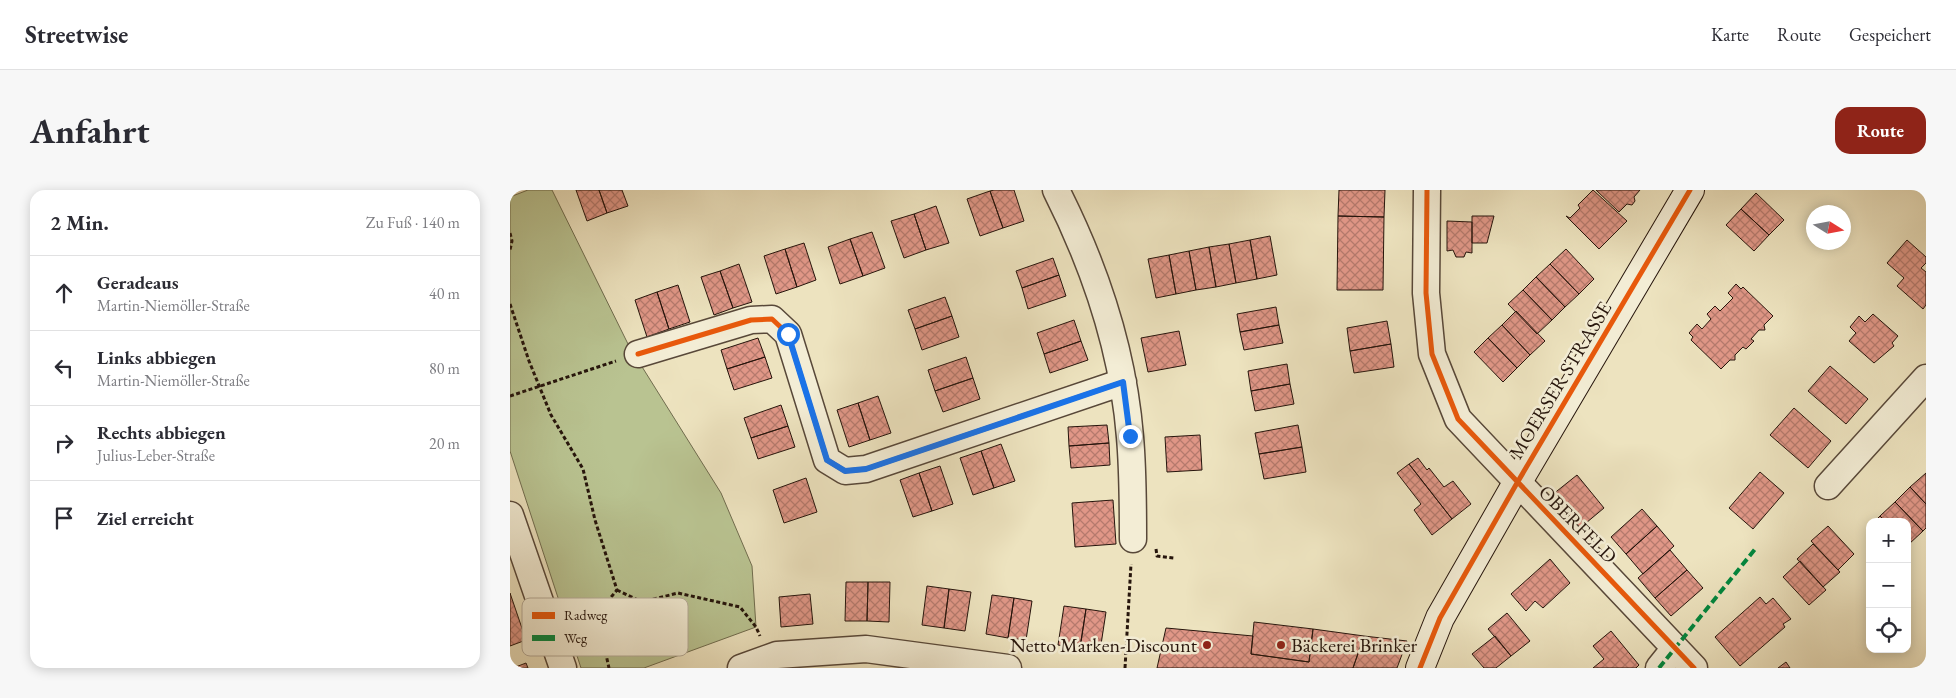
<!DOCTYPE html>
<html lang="de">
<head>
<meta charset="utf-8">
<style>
	body { margin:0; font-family:"EB Garamond",serif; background:#f7f7f7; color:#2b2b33 }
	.controls { position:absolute; right:15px; bottom:15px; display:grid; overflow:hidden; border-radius:10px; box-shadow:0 2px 12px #0003 }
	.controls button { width:45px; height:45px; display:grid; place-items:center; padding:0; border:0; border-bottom:1px solid #e1e1e2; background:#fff; color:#2b2b33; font:25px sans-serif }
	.compass { position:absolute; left:1296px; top:15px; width:45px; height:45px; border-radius:50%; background:#fff; box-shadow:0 2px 12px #0003; rotate:101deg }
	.stop { position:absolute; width:15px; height:15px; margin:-11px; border:4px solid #1a73e8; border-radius:50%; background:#fff }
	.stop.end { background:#1a73e8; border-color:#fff; box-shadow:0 1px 5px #0008 }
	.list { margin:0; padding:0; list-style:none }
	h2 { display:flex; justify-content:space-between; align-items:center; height:65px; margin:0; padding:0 20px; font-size:21px }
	h2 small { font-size:16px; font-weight:400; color:#7c7c81 }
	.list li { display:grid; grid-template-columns:32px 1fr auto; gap:15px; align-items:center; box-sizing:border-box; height:75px; padding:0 20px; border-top:1px solid #e1e1e2 }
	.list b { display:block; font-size:19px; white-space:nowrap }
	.list p { margin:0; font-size:16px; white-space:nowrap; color:#7c7c81 }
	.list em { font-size:16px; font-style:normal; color:#7c7c81 }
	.icon { flex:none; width:28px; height:28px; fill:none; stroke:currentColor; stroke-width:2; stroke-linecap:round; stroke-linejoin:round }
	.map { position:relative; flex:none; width:1416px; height:478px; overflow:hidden; border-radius:15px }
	header { display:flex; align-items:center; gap:30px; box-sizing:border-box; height:70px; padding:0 25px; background:#fff; border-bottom:1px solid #e1e1e2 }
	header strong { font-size:24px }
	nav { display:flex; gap:28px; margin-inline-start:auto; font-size:18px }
	.intro { display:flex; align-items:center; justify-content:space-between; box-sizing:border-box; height:120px; padding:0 30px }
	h1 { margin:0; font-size:35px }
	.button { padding:12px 22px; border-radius:15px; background:#8f2418; color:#fff; font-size:18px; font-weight:700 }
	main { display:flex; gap:30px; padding:0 30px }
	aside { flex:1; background:#fff; border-radius:15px; box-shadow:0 2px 12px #0003 }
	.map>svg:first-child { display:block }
</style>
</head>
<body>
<header>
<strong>Streetwise</strong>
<nav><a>Karte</a><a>Route</a><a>Gespeichert</a></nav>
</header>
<div class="intro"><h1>Anfahrt</h1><a class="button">Route</a></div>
<main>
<aside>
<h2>2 Min.<small>Zu Fuß · 140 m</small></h2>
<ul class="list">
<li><svg class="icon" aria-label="ahead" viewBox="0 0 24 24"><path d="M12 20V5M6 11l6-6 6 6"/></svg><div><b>Geradeaus</b><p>Martin-Niemöller-Straße</p></div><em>40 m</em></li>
<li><svg class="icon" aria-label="left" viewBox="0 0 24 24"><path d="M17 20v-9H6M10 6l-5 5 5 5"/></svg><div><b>Links abbiegen</b><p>Martin-Niemöller-Straße</p></div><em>80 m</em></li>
<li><svg class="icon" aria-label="right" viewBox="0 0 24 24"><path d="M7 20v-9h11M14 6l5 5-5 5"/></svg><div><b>Rechts abbiegen</b><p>Julius-Leber-Straße</p></div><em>20 m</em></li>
<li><svg class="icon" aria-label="arrive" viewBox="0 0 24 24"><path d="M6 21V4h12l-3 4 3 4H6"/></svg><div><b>Ziel erreicht</b></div></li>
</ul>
</aside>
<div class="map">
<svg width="1416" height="478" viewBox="0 0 1416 478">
	<defs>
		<pattern id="building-cross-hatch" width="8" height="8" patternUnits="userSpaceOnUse" patternTransform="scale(1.25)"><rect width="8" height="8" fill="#e09787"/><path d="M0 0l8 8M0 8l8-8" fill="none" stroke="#b57a6d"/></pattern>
	</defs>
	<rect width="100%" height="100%" fill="#ede3bf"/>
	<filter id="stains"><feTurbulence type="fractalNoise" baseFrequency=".004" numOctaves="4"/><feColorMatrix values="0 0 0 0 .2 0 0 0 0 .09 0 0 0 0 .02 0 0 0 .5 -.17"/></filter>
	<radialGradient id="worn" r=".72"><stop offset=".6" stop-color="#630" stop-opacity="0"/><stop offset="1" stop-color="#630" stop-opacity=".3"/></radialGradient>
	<path fill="#b9c391" stroke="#706c4e" d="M 18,0 L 42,0 L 119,156 L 211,303 L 242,376 L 246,437 L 134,478 L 71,478 L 0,261 L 0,7 Z"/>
	<path fill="url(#building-cross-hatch)" stroke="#26150c" d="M 66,0 L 89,0 L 97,23 L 77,31 Z
		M 89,0 L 112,0 L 118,16 L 97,23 Z
		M 484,0 L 504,0 L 514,31 L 493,38 L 480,1 Z
		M 829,0 L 875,0 L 874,27 L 828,26 Z
		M 1083,0 L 1117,31 L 1089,59 L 1056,26 L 1060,28 L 1070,18 L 1068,15 Z
		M 1086,0 L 1130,0 L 1124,7 L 1125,11 L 1122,15 L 1117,14 L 1109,22 Z
		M 480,1 L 493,38 L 470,46 L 457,9 Z
		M 1246,3 L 1274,30 L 1259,45 L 1231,19 Z
		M 426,16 L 439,53 L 416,60 L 404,24 Z
		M 1231,19 L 1259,45 L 1244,61 L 1216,35 Z
		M 404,24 L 416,60 L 394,68 L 381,31 Z
		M 828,26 L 874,27 L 873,100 L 827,100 Z
		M 962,26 L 984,26 L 977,53 L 962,53 Z
		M 937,31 L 962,32 L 962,63 L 956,62 L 954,67 L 946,67 L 943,60 L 937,61 Z
		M 362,42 L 375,78 L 353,86 L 340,49 Z
		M 760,46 L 767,85 L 747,89 L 740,50 Z
		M 340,49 L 353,86 L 330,94 L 318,57 Z
		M 740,50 L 747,89 L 726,93 L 719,54 Z
		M 1397,50 L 1416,67 L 1416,73 L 1411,78 L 1416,82 L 1416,115 L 1413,119 L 1387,96 L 1394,88 L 1377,73 Z
		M 294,53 L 306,90 L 287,97 L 275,59 Z
		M 719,54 L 726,93 L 706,97 L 699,57 Z
		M 699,57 L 706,97 L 686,100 L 679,61 Z
		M 275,59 L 287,97 L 266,104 L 254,66 Z
		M 1056,59 L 1084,89 L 1069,104 L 1040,74 Z
		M 679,61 L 686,100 L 666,104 L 659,65 Z
		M 659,65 L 666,104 L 646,108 L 638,69 Z
		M 543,68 L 549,85 L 512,98 L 506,81 Z
		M 229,74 L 242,112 L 223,118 L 210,81 Z
		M 1040,74 L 1069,104 L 1055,117 L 1026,87 Z
		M 210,81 L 223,118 L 204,125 L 191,87 Z
		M 549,85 L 556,106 L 518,119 L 512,98 Z
		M 1026,87 L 1055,117 L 1042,130 L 1013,100 Z
		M 1226,94 L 1231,99 L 1233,97 L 1263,126 L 1254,135 L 1255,140 L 1249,140 L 1241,149 L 1244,151 L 1236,159 L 1233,157 L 1225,165 L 1225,170 L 1220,170 L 1211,179 L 1181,150 L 1183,147 L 1179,143 L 1187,134 L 1192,139 L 1201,129 L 1197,124 L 1205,116 L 1210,121 L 1223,108 L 1218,103 Z
		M 168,95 L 180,132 L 159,139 L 147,102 Z
		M 1013,100 L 1042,130 L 1027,144 L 998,114 Z
		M 147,102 L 159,139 L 137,147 L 125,110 Z
		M 435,107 L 442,126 L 405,139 L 398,120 Z
		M 766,117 L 769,135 L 730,142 L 727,124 Z
		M 1006,121 L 1035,151 L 1020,165 L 992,135 Z
		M 1363,124 L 1388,146 L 1382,153 L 1384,156 L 1364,173 L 1339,151 L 1346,143 L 1340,137 L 1349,126 L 1355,132 Z
		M 442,126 L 449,147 L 412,160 L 405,139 Z
		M 564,130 L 571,151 L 534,164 L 527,143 Z
		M 877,131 L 881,154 L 840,161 L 837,138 Z
		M 769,135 L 773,153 L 734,160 L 730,142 Z
		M 992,135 L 1020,165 L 1007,178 L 978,148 Z
		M 669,141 L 676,175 L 638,182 L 631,148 Z
		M 248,148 L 255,167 L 217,179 L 211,160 Z
		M 978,148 L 1007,178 L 993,192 L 964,162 Z
		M 571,151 L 578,170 L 540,183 L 534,164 Z
		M 881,154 L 884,177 L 844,183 L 840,161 Z
		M 255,167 L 262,188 L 224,200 L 217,179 Z
		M 456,167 L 463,188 L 425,201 L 418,180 Z
		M 777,174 L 780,194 L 741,201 L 738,181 Z
		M 1320,176 L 1358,209 L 1336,234 L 1298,201 Z
		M 463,188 L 470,209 L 433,222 L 425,201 Z
		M 780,194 L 784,214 L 745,221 L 741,201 Z
		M 368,206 L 381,243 L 360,250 L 348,213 Z
		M 348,213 L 360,250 L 339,257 L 327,220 Z
		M 271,215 L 278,236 L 241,248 L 234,228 Z
		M 1284,218 L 1321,251 L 1298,278 L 1260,245 Z
		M 597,235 L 599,253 L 559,256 L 558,237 Z
		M 788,235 L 792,257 L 749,264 L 745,243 Z
		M 278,236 L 285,257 L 248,269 L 241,248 Z
		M 690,245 L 692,280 L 657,282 L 655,247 Z
		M 599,253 L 600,275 L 561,278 L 559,256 Z
		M 491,254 L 505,291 L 484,298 L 471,261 Z
		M 792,257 L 796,282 L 754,289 L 749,264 Z
		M 471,261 L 484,298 L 463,305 L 450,268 Z
		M 908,268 L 917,280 L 919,278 L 934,297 L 943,291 L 961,314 L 942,329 L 899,274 Z
		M 899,274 L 942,329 L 922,345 L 904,320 L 911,314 L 887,283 Z
		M 430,276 L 443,314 L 422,321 L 409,283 Z
		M 1250,282 L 1274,303 L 1243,339 L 1219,318 Z
		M 409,283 L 422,321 L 403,327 L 390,290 Z
		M 1416,283 L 1416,314 L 1400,297 Z
		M 1067,285 L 1094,318 L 1070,338 L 1042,305 Z
		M 296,288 L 307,322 L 274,333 L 263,300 Z
		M 1400,297 L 1416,314 L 1416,338 L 1413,341 L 1385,312 Z
		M 603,310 L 606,354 L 565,357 L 562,313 Z
		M 1385,312 L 1413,341 L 1398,355 L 1397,332 L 1376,332 L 1370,326 Z
		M 1132,319 L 1147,336 L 1116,364 L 1101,347 Z
		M 1370,326 L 1376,332 L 1364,332 Z
		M 1147,336 L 1164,356 L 1133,384 L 1116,364 Z
		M 1318,336 L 1344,364 L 1328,380 L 1301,351 Z
		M 1303,354 L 1330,382 L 1313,397 L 1287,369 Z
		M 1160,360 L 1177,380 L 1145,408 L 1128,388 Z
		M 1040,369 L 1060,393 L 1033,418 L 1025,411 L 1016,421 L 1001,404 Z
		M 1290,371 L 1316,400 L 1299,415 L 1273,387 Z
		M 1177,380 L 1193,398 L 1161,426 L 1145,408 Z
		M 336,392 L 358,392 L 357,431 L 335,431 Z
		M 358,392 L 380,392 L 379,432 L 357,431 Z
		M 417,396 L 439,399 L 434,438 L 412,435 Z
		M 439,399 L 461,402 L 455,441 L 434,438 Z
		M 0,403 L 16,450 L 0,456 Z
		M 300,404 L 303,434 L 271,437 L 269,407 Z
		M 482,405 L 504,408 L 498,448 L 476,444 Z
		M 1250,407 L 1256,414 L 1263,408 L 1281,429 L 1273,434 L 1275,437 L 1230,476 L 1205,447 Z
		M 504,408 L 522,411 L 516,450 L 498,448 Z
		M 554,416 L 576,419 L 570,458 L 548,455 Z
		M 576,419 L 596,422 L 590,461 L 570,458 Z
		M 997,423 L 1020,451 L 1001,466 L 978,439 Z
		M 744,432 L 803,439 L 799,472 L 741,464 Z
		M 656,438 L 743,446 L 741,464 L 799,472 L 803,439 L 854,446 L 843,478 L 647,478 Z
		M 1101,441 L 1129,475 L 1126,478 L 1083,478 L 1094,469 L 1083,456 Z
		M 854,446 L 897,451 L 887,478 L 843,478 Z
		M 985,446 L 1001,466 L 986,478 L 974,478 L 962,464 Z
		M 1276,472 L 1280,478 L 1268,478 Z
		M 16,473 L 18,478 L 3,478 Z"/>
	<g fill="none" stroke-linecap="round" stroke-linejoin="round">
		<g stroke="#584839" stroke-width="29">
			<path id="street" d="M 546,0 C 585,77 613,160 620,247 C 623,281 623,315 623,349
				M 917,0 L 916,103 L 922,164 L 948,229 L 1184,478
				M 128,164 L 241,130 L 262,129 L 278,144 L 317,270 L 335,281 L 356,279 L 613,192
				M 1318,296 L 1416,188
				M 0,325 L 53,478
				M 231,478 L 267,465 L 356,459 L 498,478
				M 1149,478 L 1165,458"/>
		</g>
		<g stroke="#26150c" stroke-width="30">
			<path id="secondary" d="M 910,478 L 930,428 L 1007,293 L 1180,0"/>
		</g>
		<path stroke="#26150c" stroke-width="3" stroke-dasharray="4 2.5" stroke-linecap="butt" d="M 0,43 L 2,51 L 0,60
			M 0,114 L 19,171 L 41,225 L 73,279 L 85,330 L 107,400 L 87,424 L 99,478
			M 0,206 L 106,171
			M 646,359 L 647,366 L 664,368
			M 107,400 L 132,412 L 168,403 L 230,417 L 246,437 L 250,446
			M 615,478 L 621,374"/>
		<use href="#street" stroke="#f3edd5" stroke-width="26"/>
		<use href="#secondary" stroke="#f3edd5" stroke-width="28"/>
		<path stroke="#00873e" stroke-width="4" stroke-dasharray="8 4" stroke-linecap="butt" d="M 1149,478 L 1246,358"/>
		<g stroke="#f3edd5" stroke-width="8">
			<path id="cycleway" d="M 917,0 L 916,103 L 922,164 L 948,229 L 1184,478
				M 128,164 L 241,130 L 262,129 L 278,144 L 317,270 L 335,281 L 356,279 L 613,192
				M 910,478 L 930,428 L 1007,293 L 1180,0"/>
		</g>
		<use href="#cycleway" stroke="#e8590c" stroke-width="5"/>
	</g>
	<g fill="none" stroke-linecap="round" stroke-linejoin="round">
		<path stroke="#1a73e8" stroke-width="6" d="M 278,144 L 317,270 L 335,281 L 356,279 L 613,192 L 620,246"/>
	</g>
	<g fill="#8f2418" stroke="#f3edd5" stroke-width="2">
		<circle cx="697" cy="455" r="5"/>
		<circle cx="771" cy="455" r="5"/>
	</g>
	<g text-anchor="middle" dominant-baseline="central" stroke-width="5" stroke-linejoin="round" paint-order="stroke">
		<g font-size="20" fill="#26150c" stroke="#f3edd5">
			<text transform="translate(1050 190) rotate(-59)">MOERSER STRASSE</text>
			<text transform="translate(1068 334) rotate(45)">OBERFELD</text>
		</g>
		<g font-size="20" fill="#26150c" stroke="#f3edd5" text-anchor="end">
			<text x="687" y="455">Netto Marken-Discount</text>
			<text x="781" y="455" text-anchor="start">Bäckerei Brinker</text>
		</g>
	</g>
	<rect x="12" y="408" width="166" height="58" rx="8" fill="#f3edd5" stroke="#b6ac99" stroke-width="1"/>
	<rect x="22" y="422" width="23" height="7" fill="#e8590c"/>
	<rect x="22" y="445" width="23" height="6" fill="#00873e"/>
	<g font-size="14" fill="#26150c">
		<text x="54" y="430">Radweg</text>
		<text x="54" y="453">Weg</text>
	</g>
	<rect width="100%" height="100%" filter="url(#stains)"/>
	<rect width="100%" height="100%" fill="url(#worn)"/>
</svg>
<div class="controls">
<button>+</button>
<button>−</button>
<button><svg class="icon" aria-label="locate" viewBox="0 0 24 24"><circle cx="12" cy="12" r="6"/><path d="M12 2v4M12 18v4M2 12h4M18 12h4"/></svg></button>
</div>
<svg class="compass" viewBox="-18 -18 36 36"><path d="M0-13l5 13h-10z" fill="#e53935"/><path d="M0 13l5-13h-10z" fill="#7c7c81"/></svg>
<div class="stop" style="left:278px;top:144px"></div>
<div class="stop end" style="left:620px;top:246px"></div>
</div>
</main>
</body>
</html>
